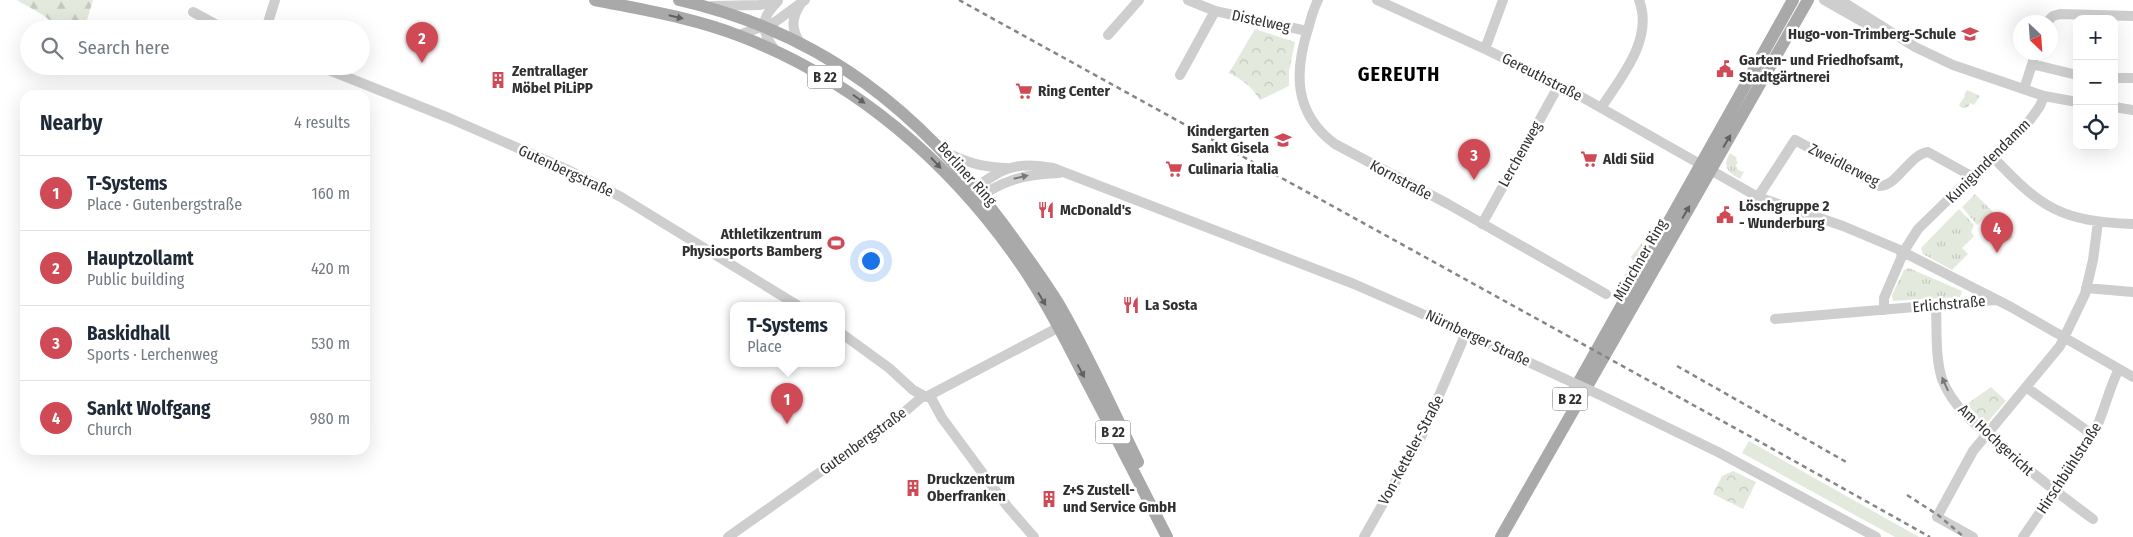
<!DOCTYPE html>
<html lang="en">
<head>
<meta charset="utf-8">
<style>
	body { margin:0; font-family:"Fira Sans Condensed",sans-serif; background:#f6f6f7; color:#1f2937 }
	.controls { position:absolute; right:15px; top:15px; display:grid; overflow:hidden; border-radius:10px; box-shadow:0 5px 20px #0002 }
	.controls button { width:45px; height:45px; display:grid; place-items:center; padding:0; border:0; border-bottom:1px solid #e0e1e3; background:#fff; color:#1f2937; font:25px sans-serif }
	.compass { position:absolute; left:2013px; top:15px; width:45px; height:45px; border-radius:50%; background:#fff; box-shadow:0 5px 20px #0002; rotate:155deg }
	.you { position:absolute; left:870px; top:260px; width:18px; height:18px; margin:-12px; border:4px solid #fff; border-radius:50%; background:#1a73e8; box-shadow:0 0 0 8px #1a73e833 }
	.badge { display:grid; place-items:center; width:32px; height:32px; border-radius:50%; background:#d04a56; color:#fff; font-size:16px; font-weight:700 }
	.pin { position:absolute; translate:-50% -41px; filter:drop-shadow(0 1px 2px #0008) }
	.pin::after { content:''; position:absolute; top:26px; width:18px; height:15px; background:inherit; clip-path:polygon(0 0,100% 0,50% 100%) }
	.popup { position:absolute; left:730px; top:302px; width:115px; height:65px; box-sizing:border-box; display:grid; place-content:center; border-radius:10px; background:#fff; filter:drop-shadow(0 1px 4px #0005); font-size:16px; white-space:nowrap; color:#747a83 }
	.popup b { font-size:19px; color:#1f2937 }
	.popup::after { content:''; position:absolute; left:50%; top:100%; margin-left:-10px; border:10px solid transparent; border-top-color:#fff }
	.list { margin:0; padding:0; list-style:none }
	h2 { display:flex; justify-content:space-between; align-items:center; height:65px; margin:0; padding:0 20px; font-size:21px }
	h2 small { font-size:16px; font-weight:400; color:#747a83 }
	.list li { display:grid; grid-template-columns:32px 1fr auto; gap:15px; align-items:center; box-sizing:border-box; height:75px; padding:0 20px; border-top:1px solid #e0e1e3 }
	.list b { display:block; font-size:19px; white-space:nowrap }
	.list p { margin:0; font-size:16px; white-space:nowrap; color:#747a83 }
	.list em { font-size:16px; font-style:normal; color:#747a83 }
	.icon { flex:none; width:28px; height:28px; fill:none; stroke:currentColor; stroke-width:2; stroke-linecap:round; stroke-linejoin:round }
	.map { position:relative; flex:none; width:2133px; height:537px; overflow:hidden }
	.search { position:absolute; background:#fff; box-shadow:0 5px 20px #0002; left:20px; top:20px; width:350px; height:55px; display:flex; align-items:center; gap:12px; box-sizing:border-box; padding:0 18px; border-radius:28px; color:#747a83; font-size:19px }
	.panel { position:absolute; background:#fff; box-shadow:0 5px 20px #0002; left:20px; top:90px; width:350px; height:365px; border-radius:15px }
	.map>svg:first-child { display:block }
</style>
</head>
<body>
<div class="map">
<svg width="2133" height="537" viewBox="0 0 2133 537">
	<defs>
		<pattern id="grass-tufts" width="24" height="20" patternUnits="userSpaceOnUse" patternTransform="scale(1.25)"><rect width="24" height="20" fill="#e4e9de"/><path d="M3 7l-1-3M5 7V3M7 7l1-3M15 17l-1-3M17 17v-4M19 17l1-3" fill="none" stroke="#c4c8bf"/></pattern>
		<pattern id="forest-firs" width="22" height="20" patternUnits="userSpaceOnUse" patternTransform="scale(1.25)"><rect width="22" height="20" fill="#e4e9de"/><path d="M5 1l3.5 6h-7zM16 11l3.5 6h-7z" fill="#c4c8bf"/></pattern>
		<pattern id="park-crowns" width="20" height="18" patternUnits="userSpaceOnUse" patternTransform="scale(1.25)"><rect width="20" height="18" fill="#e4e9de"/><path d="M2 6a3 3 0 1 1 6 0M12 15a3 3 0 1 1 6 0" fill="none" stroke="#c4c8bf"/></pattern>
	</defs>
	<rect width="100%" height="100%" fill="#fff"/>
	<path fill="url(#grass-tufts)" d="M 1730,153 L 1737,158 L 1736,160 L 1738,162 L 1736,165 L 1738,170 L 1744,172 L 1740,179 C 1727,172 1722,166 1730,153 Z
		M 1975,194 L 2002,221 L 1998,224 L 1989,214 L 1977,225 L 1962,207 Z
		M 1959,209 L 1974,225 L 1971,232 L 1974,236 L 1962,248 L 1968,254 L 1952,270 L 1923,254 L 1921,248 Z
		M 2003,225 L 2013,237 L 2008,241 L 1998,230 Z
		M 1642,243 L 1645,249 L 1626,280 L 1624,276 L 1633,261 L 1631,257 Z
		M 1909,268 L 1962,291 L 1960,297 L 1893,301 L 1892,295 L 1904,270 Z"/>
	<path fill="url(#forest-firs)" d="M 17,0 L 93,0 L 87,20 L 74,20 L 56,26 C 45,14 31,9 17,0 Z"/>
	<path fill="url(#park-crowns)" d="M 1255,29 L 1295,42 L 1289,71 L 1289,86 L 1260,100 C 1252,87 1243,80 1229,73 Z
		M 1967,90 L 1980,96 L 1974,105 L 1970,103 L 1968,107 L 1962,108 L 1959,105 L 1965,96 L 1964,95 Z
		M 1991,387 L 2006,401 L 1985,425 L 1967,404 Z
		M 1733,471 L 1756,482 L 1743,509 L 1713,494 L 1722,476 Z"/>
	<path fill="#e4e9de" d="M 1749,441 L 1919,537 L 1895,537 L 1742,453 Z"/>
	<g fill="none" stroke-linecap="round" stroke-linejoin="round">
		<path stroke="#cecece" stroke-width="10" d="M 1188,0 L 1215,11 L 1307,31
			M 1318,0 C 1314,8 1311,17 1309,26 C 1294,71 1293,113 1335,144 L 1448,204 L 1606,294
			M 1377,0 L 1485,49 L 1573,92 L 1758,197 L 1843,226 L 1900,250
			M 1824,0 L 1875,29
			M 1840,0 L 1915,47 L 1953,65 L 2044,96 L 2077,102
			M 712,6 L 760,5 L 775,0
			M 193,12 L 224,29
			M 2047,22 L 2053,16 L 2060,14 L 2133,16
			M 266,29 L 275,0
			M 739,35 L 775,22 L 805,0
			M 1108,35 L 1139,0
			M 799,41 C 791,28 792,18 800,5
			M 1485,49 L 1503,0
			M 775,50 C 760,30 760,19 778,1
			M 2032,64 L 2077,75
			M 319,66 L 449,118 L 566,169 L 621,197 L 797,305
			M 1180,75 L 1215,11
			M 2114,78 L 2133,78
			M 2024,89 L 2036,52
			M 2114,107 L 2133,110
			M 1601,108 C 1621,77 1654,39 1639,0
			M 943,151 C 966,162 980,167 1006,168
			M 1993,157 C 2042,209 2061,221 2133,224
			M 969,193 C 999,170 1014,160 1053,168 L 1354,284 L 1466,333 L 1563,378
			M 1758,197 L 1795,140 L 1880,186 C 1897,186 1910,154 1928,152 L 1973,177
			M 975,201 C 1001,180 1026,174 1059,173
			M 1482,224 L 1559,85
			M 1906,248 L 1918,229 L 2030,120 L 2040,106 L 2044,96
			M 1900,250 L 1902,256 L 1907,254 L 2011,307 L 2133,377
			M 2086,288 L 2133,292
			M 1936,306 C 1937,329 1935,357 1942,379 C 1953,408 1979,428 2002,447 C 2032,473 2061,496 2093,519
			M 1884,310 L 1884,298 L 1902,256
			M 1775,319 L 1996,300
			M 841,333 L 889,368 L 913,390 L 926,397 L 1065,324
			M 2026,387 L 2093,435
			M 1598,394 L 1718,452 L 1876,537
			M 930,396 L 942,418 L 1007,506 L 1034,537
			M 728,537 L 901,415 L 923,396
			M 1364,537 L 1422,435 L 1466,333
			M 1973,537 L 1937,517 L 1938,515 L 1973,451 L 2060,346 L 2085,294 L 2093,260 L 2098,222
			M 2023,537 L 2093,435 C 2104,414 2108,390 2119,369"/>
		<path stroke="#a9a9a9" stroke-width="12" d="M 595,0 C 644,10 694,18 740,36 C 855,80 950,162 1020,263 C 1045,299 1065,339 1085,378 C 1113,431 1140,484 1167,537
			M 679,0 C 823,33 920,111 1006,228 C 1024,253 1042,277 1058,303 C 1088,354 1112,409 1138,462
			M 1572,394 L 1793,0
			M 1501,537 L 1808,0"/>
		<path stroke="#868686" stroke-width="2.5" stroke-dasharray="5 4" stroke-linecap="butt" d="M 959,0 L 1762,443 L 1930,537
			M 1677,366 L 1848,463
			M 1907,495 L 1938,515 L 1964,537"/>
		<path stroke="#cecece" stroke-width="10" d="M 1563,378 L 1598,394"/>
	</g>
	<defs><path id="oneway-solid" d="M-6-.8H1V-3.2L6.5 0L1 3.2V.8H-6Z" transform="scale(1.25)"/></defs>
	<g fill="#616161">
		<use href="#oneway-solid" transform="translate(676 17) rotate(13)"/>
		<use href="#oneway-solid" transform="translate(859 99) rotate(35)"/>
		<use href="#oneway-solid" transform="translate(1727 141) rotate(-60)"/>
		<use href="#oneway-solid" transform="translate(936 163) rotate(47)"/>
		<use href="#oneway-solid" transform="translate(1686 212) rotate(-60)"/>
		<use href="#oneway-solid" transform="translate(1042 299) rotate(59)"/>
		<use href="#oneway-solid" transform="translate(1081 371) rotate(62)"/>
	</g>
	<g fill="#787878">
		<use href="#oneway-solid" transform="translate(1021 177) rotate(-13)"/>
		<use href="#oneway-solid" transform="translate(1945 384) rotate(-114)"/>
	</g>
	<defs>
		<g id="school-bare" transform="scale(1.35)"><path d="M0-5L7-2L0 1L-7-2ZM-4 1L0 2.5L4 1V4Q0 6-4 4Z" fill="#d04a56" stroke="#fff" stroke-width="2.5" paint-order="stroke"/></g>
		<g id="civic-bare" transform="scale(1.35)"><path d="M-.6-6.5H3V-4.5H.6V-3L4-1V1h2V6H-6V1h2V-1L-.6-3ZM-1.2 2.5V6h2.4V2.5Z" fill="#d04a56" stroke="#fff" stroke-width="2.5" paint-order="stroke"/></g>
		<g id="building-bare" transform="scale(1.35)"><path d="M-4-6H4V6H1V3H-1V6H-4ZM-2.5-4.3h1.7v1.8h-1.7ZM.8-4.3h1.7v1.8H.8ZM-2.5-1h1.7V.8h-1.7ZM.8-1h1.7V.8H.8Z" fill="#d04a56" stroke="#fff" stroke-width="2.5" paint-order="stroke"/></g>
		<g id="supermarket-bare" transform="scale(1.35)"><path d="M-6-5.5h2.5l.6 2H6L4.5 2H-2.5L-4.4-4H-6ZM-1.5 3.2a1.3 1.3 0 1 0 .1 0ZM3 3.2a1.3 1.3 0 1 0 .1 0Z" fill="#d04a56" stroke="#fff" stroke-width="2.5" paint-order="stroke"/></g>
		<g id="restaurant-bare" transform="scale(1.35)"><path d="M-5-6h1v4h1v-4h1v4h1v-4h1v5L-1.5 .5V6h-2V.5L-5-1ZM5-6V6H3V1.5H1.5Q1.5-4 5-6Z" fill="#d04a56" stroke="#fff" stroke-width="2.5" paint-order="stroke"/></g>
		<g id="stadium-bare" transform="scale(1.35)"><path d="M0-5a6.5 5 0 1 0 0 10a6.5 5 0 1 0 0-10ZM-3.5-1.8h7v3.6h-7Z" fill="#d04a56" stroke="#fff" stroke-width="2.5" paint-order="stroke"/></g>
	</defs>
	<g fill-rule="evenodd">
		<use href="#school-bare" x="1970" y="34"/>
		<use href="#civic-bare" x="1725" y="69"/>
		<use href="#building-bare" x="498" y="80"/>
		<use href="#supermarket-bare" x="1024" y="91"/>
		<use href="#school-bare" x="1283" y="140"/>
		<use href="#supermarket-bare" x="1589" y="159"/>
		<use href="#supermarket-bare" x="1174" y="169"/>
		<use href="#restaurant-bare" x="1046" y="210"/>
		<use href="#civic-bare" x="1725" y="215"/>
		<use href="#stadium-bare" x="836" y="243"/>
		<use href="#restaurant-bare" x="1131" y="305"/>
		<use href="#building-bare" x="913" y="488"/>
		<use href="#building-bare" x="1049" y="499"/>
	</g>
	<g text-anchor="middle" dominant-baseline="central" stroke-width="5" stroke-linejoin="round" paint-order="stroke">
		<g fill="#fff" stroke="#6f6f6f" stroke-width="1">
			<rect x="807.5" y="65.5" width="35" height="23" rx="4"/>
			<rect x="1552.5" y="387.5" width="35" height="23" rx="4"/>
			<rect x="1095.5" y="420.5" width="35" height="23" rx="4"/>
		</g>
		<g font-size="14" font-weight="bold" fill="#313131">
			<text x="825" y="77">B 22</text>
			<text x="1570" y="399">B 22</text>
			<text x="1113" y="432">B 22</text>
		</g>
		<g font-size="15" fill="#313131" stroke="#fff">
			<text transform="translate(1261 21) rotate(12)">Distelweg</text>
			<text transform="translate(1542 77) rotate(27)">Gereuthstraße</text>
			<text transform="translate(1520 154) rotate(-61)">Lerchenweg</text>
			<text transform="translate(1988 161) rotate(-45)">Kunigundendamm</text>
			<text transform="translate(1844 165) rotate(27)">Zweidlerweg</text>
			<text transform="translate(566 171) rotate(25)">Gutenbergstraße</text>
			<text transform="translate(967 174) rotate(48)">Berliner Ring</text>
			<text transform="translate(1401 180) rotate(28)">Kornstraße</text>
			<text transform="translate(1640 260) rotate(-60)">Münchner Ring</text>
			<text transform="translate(1949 304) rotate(-5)">Erlichstraße</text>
			<text transform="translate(1478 338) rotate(25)">Nürnberger Straße</text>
			<text transform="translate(1996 440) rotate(43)">Am Hochgericht</text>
			<text transform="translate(863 441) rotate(-36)">Gutenbergstraße</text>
			<text transform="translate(1411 450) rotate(-62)">Von-Ketteler-Straße</text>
			<text transform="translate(2069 468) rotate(-57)">Hirschbühlstraße</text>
		</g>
		<g font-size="15" font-weight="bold" fill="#313131" stroke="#fff" text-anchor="start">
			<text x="1956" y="34" text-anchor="end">Hugo-von-Trimberg-Schule</text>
			<text x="1739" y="60">Garten- und Friedhofsamt,<tspan x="1739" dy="17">Stadtgärtnerei</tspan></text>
			<text x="512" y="71">Zentrallager<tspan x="512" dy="17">Möbel PiLiPP</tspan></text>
			<text x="1038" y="91">Ring Center</text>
			<text x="1269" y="131" text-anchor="end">Kindergarten<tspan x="1269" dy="17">Sankt Gisela</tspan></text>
			<text x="1603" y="159">Aldi Süd</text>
			<text x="1188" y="169">Culinaria Italia</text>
			<text x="1739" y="206">Löschgruppe 2<tspan x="1739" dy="17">- Wunderburg</tspan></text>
			<text x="1060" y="210">McDonald's</text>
			<text x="822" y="234" text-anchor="end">Athletikzentrum<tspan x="822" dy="17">Physiosports Bamberg</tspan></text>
			<text x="1145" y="305">La Sosta</text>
			<text x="927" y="479">Druckzentrum<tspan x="927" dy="17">Oberfranken</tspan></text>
			<text x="1063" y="490">Z+S Zustell-<tspan x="1063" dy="17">und Service GmbH</tspan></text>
		</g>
		<g font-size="20" font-weight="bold" letter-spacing="1" fill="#000" stroke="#fff">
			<text x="1399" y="74">GEREUTH</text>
		</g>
	</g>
</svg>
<div class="controls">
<button>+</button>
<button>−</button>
<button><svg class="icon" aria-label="locate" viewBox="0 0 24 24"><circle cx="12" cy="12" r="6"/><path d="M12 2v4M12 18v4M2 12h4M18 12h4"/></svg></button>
</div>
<svg class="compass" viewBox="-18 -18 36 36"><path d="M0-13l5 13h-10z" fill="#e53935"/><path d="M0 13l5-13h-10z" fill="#747a83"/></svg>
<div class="you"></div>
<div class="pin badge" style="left:787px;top:424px">1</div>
<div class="popup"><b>T-Systems</b>Place</div>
<div class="pin badge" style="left:422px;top:63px">2</div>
<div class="pin badge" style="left:1474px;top:180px">3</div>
<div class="pin badge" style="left:1997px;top:253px">4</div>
<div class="search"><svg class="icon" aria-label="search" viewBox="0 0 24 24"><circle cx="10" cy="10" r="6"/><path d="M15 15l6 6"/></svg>Search here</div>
<section class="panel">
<h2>Nearby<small>4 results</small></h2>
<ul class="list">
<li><span class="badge">1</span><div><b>T-Systems</b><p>Place · Gutenbergstraße</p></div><em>160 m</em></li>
<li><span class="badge">2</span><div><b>Hauptzollamt</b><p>Public building</p></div><em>420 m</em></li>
<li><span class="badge">3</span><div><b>Baskidhall</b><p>Sports · Lerchenweg</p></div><em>530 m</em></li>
<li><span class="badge">4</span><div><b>Sankt Wolfgang</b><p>Church</p></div><em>980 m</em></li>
</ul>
</section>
</div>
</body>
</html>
